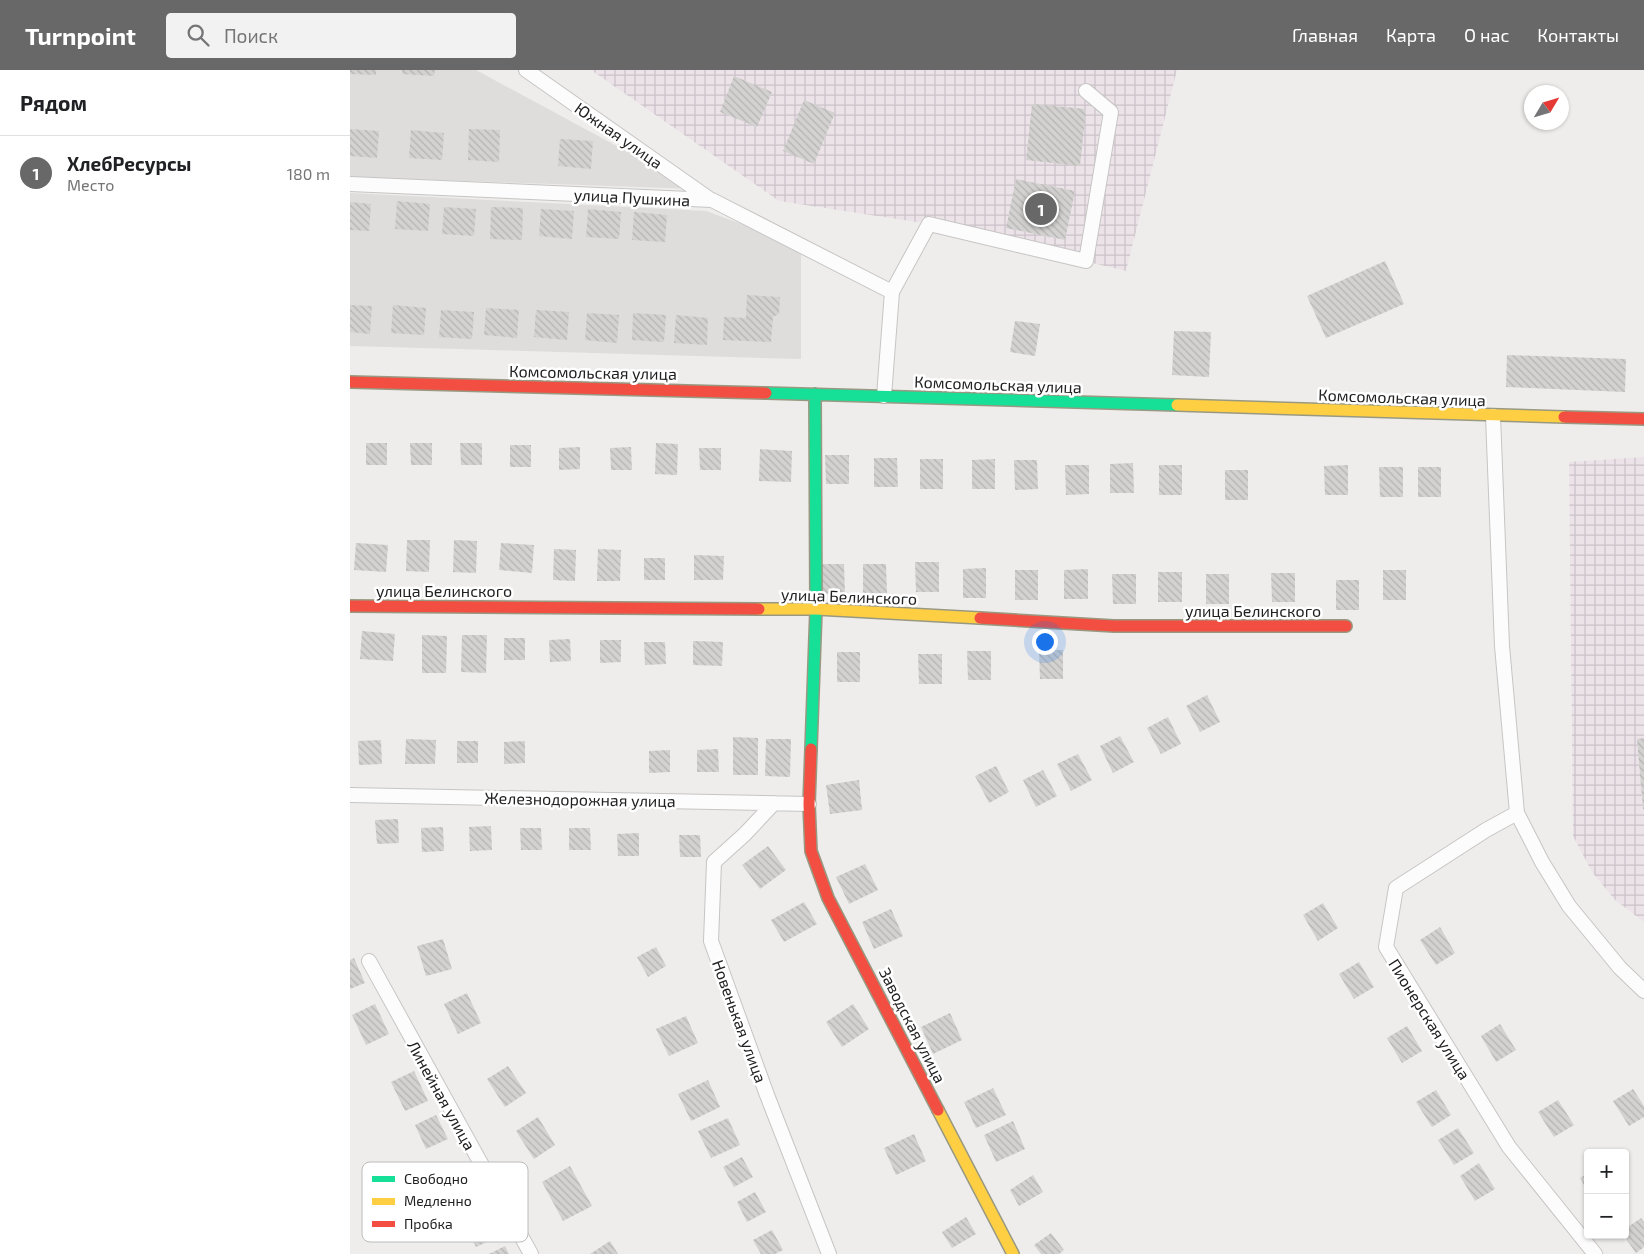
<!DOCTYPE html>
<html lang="ru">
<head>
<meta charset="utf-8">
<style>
	body { margin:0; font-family:"Exo 2",sans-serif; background:#f2f2f2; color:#202124 }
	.controls { position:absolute; right:15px; bottom:15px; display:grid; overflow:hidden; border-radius:5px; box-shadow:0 1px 4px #0004 }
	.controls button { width:45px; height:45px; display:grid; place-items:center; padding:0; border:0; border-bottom:1px solid #e0e0e0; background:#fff; color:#202124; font:25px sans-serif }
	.compass { position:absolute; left:1174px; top:15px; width:45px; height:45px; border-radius:50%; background:#fff; box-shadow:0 1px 4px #0004; rotate:52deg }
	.you { position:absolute; left:694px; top:571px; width:18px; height:18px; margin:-12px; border:4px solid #fff; border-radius:50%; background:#1a73e8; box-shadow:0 0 0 8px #1a73e833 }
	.badge { display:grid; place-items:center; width:32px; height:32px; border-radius:50%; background:#696868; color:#fff; font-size:16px; font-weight:700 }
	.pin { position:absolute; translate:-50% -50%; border:2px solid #fff; box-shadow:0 1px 5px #0006 }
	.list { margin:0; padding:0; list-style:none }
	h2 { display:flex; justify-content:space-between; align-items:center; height:65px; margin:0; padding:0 20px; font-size:21px }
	h2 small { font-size:16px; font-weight:400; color:#757577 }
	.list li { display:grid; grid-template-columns:32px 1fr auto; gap:15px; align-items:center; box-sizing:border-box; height:75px; padding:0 20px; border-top:1px solid #e0e0e0 }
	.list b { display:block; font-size:19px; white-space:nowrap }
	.list p { margin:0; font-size:16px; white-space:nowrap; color:#757577 }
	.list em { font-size:16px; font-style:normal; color:#757577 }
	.icon { flex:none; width:28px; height:28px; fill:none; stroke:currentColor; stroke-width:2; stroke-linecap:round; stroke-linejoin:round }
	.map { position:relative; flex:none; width:1294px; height:1184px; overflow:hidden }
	header { display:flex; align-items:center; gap:30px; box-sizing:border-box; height:70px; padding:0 25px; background:#696868; color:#fff }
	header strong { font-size:24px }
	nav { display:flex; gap:28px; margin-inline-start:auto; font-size:18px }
	.search { width:350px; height:45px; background:#f2f2f2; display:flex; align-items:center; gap:12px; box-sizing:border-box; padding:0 18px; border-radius:5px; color:#757577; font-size:19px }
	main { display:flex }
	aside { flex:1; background:#fff }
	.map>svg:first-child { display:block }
</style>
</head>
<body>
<header>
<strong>Turnpoint</strong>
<div class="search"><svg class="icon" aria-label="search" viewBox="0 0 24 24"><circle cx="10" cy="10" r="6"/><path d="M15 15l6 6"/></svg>Поиск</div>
<nav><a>Главная</a><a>Карта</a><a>О нас</a><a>Контакты</a></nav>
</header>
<main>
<aside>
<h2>Рядом<small></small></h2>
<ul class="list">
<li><span class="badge">1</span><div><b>ХлебРесурсы</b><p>Место</p></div><em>180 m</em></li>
</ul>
</aside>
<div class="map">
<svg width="1294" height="1184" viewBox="0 0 1294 1184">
	<defs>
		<pattern id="industrial-grid" width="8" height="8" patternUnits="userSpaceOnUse" patternTransform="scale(1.25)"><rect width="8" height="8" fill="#ece3e9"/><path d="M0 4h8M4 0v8" fill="none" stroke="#cac2c8"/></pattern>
		<pattern id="building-back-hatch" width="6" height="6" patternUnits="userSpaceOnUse" patternTransform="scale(1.25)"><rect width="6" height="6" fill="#d4d2d0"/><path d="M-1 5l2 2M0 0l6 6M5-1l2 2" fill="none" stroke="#b6b4b2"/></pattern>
	</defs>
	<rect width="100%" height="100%" fill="#efedeb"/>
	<path fill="#dedddc" d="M 0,0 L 126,0 L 346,119 L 0,107 Z
		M 0,123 L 356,141 L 451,176 L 451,289 L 0,276 Z"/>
	<path fill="url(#industrial-grid)" d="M 241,0 L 827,0 L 776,201 L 579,154 L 429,131 Z
		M 1294,387 L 1294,852 L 1265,830 L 1242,802 L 1223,766 L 1219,392 Z"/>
	<path fill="url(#building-back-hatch)" d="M 0,0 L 26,0 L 26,5 L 0,4 Z
		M 52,0 L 85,0 L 84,6 L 52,4 Z
		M 384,6 L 422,22 L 407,57 L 370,42 Z
		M 454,30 L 485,43 L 464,94 L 433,81 Z
		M 682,34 L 736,39 L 730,96 L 676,90 Z
		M 0,59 L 29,61 L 27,88 L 0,86 Z
		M 119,59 L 150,60 L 149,92 L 118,90 Z
		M 61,60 L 94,63 L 92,90 L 59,88 Z
		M 210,69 L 243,71 L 241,99 L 208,96 Z
		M 666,109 L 725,121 L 715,170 L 656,158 Z
		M 47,131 L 80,134 L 78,161 L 45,159 Z
		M 0,132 L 21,134 L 19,161 L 0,160 Z
		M 94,137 L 126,139 L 124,166 L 92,164 Z
		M 141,137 L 173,138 L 172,170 L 140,169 Z
		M 191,139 L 224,141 L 222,169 L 189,166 Z
		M 238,139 L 271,142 L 269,169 L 236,167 Z
		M 284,142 L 317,145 L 315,172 L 282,170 Z
		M 1035,191 L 1054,234 L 976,268 L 957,226 Z
		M 397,225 L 430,227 L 429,244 L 423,247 L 421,272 L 373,270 L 374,247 L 396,248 Z
		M 0,235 L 22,236 L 20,264 L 0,262 Z
		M 43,235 L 76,238 L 74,265 L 41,263 Z
		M 136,238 L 169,240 L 167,268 L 134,265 Z
		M 91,240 L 124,242 L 122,269 L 89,267 Z
		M 186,240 L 219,242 L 217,270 L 184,267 Z
		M 237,243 L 269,245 L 267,273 L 235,270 Z
		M 283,243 L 316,245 L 314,272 L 282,270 Z
		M 326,245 L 358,248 L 357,275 L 324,273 Z
		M 665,251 L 690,254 L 685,286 L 660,282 Z
		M 824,261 L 861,262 L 859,307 L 822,305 Z
		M 1157,285 L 1276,289 L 1275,322 L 1156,317 Z
		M 16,373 L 37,373 L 37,395 L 16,395 Z
		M 60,373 L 82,373 L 82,395 L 61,395 Z
		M 110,373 L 132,373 L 132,395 L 111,395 Z
		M 306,373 L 328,374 L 327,405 L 305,404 Z
		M 160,375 L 181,375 L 181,397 L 160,397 Z
		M 230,377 L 230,399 L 209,400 L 209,378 Z
		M 281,377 L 282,400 L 261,400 L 260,378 Z
		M 349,378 L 371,378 L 371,400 L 350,400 Z
		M 410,379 L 442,381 L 441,412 L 409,411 Z
		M 475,385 L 499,385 L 499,414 L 476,414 Z
		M 524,388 L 547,388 L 548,417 L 524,417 Z
		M 570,389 L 593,389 L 593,419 L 570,419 Z
		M 645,389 L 645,419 L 622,419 L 622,390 Z
		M 664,390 L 687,390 L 688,419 L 665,420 Z
		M 783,393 L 784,423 L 760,423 L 760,394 Z
		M 715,395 L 739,395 L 739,424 L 716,425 Z
		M 809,395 L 832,395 L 832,425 L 809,425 Z
		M 998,395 L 998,425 L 975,425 L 974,396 Z
		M 1029,397 L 1053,397 L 1053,427 L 1030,427 Z
		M 1068,397 L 1091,397 L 1091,427 L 1068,427 Z
		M 875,400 L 898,400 L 898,430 L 875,430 Z
		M 57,470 L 80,470 L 79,502 L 56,501 Z
		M 104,470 L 127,471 L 126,503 L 103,502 Z
		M 6,473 L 38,475 L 36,502 L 4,500 Z
		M 151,473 L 184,475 L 182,503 L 149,500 Z
		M 204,479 L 226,480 L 225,511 L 203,510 Z
		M 248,479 L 271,480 L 270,511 L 247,511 Z
		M 344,485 L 374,486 L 373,510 L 344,510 Z
		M 294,488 L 315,488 L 315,510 L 294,510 Z
		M 565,492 L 589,492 L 589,522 L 566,522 Z
		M 471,494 L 494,494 L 495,524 L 471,524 Z
		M 513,494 L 536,494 L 537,523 L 513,524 Z
		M 636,498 L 636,528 L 613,528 L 613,499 Z
		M 738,499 L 738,529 L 714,529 L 714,500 Z
		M 665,500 L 688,500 L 688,530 L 665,530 Z
		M 1033,500 L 1056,500 L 1056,530 L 1033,530 Z
		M 808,502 L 832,502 L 832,532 L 808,532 Z
		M 921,503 L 945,503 L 945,532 L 922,532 Z
		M 762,504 L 786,504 L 786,534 L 763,534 Z
		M 856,504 L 879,504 L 879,534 L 856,534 Z
		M 986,510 L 1009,510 L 1009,540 L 986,540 Z
		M 12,561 L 45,564 L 43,591 L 10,589 Z
		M 72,565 L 97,566 L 96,603 L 72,603 Z
		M 112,565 L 137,565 L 136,603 L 111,602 Z
		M 154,568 L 175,568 L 175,590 L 154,590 Z
		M 220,569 L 221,591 L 200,592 L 199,570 Z
		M 250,570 L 271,570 L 271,592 L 250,593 Z
		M 343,571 L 373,572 L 372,596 L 343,595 Z
		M 294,572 L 315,572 L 316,594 L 295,595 Z
		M 689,580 L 713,580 L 713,609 L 690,609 Z
		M 617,581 L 641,581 L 641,610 L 618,610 Z
		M 487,582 L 510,582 L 510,612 L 487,612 Z
		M 568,584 L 592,584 L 592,614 L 569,614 Z
		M 857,625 L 870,652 L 850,662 L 836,636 Z
		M 818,647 L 831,674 L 811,684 L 797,658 Z
		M 770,666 L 784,692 L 763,703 L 750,676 Z
		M 383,667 L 408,668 L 408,705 L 383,705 Z
		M 1294,668 L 1294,739 L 1293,739 L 1287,669 Z
		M 56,669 L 86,670 L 85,694 L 55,694 Z
		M 416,669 L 441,669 L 440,707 L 415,706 Z
		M 31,670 L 32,694 L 9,695 L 8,671 Z
		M 107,671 L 128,671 L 128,693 L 107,693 Z
		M 175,671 L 175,693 L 154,694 L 154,672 Z
		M 368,679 L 369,702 L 347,702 L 347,680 Z
		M 320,680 L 320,702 L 299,703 L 299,681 Z
		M 728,684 L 742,710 L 721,721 L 707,694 Z
		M 646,696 L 659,722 L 639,733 L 625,706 Z
		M 693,700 L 707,726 L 686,737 L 673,710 Z
		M 509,710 L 512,740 L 480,744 L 476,715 Z
		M 48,749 L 49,773 L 27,774 L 25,750 Z
		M 141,756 L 142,780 L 120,781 L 119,757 Z
		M 93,757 L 94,781 L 72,782 L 71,758 Z
		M 170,758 L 191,758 L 192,780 L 171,780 Z
		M 219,758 L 240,758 L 241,780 L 219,780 Z
		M 289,763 L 289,786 L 268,786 L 267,764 Z
		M 329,765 L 350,765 L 351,787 L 330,787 Z
		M 418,776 L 436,800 L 410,819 L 392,795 Z
		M 515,794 L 528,820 L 499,834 L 486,807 Z
		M 454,832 L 467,854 L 434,872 L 421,850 Z
		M 973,833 L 988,858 L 968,871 L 953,845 Z
		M 541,839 L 553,866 L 524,879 L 512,852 Z
		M 1090,857 L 1105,883 L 1086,895 L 1070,870 Z
		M 93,869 L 102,899 L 76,906 L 67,876 Z
		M 306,877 L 316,896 L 298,907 L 287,887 Z
		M 4,888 L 15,913 L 0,919 L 0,890 Z
		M 1009,892 L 1024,917 L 1004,929 L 989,904 Z
		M 117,923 L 131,953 L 108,964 L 94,934 Z
		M 25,934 L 39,964 L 16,975 L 2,945 Z
		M 503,934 L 519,959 L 492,977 L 476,952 Z
		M 600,943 L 612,970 L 583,984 L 571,957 Z
		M 336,946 L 348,973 L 319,986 L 306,959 Z
		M 1150,954 L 1166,980 L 1146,992 L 1131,966 Z
		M 1057,956 L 1072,981 L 1052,993 L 1037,968 Z
		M 158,996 L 176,1023 L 155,1037 L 137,1009 Z
		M 64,1001 L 78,1031 L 55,1041 L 41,1012 Z
		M 358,1010 L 370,1037 L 341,1051 L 328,1024 Z
		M 643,1018 L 656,1045 L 626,1058 L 614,1032 Z
		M 1283,1019 L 1294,1036 L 1294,1047 L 1279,1056 L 1263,1031 Z
		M 1086,1020 L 1101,1045 L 1082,1057 L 1066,1032 Z
		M 1208,1030 L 1224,1055 L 1204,1067 L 1188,1042 Z
		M 86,1045 L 98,1069 L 76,1079 L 65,1055 Z
		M 188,1047 L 205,1075 L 184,1089 L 166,1061 Z
		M 378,1048 L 390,1075 L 361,1088 L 348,1061 Z
		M 663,1051 L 675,1079 L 646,1092 L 634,1065 Z
		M 1108,1058 L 1124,1083 L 1104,1095 L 1088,1070 Z
		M 564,1064 L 576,1091 L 546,1105 L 534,1078 Z
		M 392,1087 L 403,1107 L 384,1117 L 373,1097 Z
		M 1129,1093 L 1145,1119 L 1125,1131 L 1110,1106 Z
		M 220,1096 L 242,1136 L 213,1151 L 192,1112 Z
		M 1238,1103 L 1238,1122 L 1230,1108 Z
		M 683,1105 L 693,1122 L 669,1136 L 660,1120 Z
		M 405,1122 L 416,1142 L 397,1152 L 387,1132 Z
		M 134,1137 L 148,1167 L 126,1177 L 112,1148 Z
		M 616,1147 L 626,1164 L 602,1178 L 592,1162 Z
		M 1291,1148 L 1294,1152 L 1294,1177 L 1286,1183 L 1273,1165 L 1275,1165 L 1275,1159 Z
		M 422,1160 L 433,1180 L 425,1184 L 411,1184 L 403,1170 Z
		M 701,1163 L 714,1180 L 709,1184 L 691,1184 L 684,1175 Z
		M 260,1171 L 268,1184 L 240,1184 Z
		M 155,1176 L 159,1184 L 139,1184 Z"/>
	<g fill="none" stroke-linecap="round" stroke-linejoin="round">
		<g stroke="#c6c5c4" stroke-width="16">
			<path id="street" d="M 176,0 L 361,130
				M 0,114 L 362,130 L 542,222
				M 534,326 L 542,222 L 579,154 L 736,191 L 761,42 L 736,21
				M 1143,346 L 1152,576 L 1167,743 L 1192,792 L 1219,836 L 1270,898 L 1294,921
				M 0,725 L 459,734
				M 424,733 L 395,764 L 364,792 L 361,871 L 417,1025 L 479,1184
				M 1167,743 L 1136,760 L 1046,818 L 1036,877 L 1159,1077 L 1245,1184
				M 19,891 L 181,1184"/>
		</g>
		<g stroke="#999982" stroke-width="14">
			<path id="fast" d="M 416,323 L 827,335
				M 461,679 L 466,539 L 465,324"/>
		</g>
		<g stroke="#999982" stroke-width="14">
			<path id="slow" d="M 827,335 L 1214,347
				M 409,539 L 466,539 L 630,548
				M 588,1040 L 663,1184"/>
		</g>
		<g stroke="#999982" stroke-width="14">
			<path id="jam" d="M 0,312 L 416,323
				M 1214,347 L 1294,349
				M 0,536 L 409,539
				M 630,548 L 764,556 L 996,556
				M 461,679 L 459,734 L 461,781 L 478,828 L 588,1040"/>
		</g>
		<use href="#street" stroke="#fdfcfc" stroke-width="14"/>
		<use href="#fast" stroke="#16e098" stroke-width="11"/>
		<use href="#slow" stroke="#ffcf43" stroke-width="11"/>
		<use href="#jam" stroke="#f24e42" stroke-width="11"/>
	</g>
	<g text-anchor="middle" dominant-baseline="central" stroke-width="5" stroke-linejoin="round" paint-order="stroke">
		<g font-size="16" fill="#212121" stroke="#fff">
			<text transform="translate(269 65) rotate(35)">Южная улица</text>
			<text transform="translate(282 127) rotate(3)">улица Пушкина</text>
			<text transform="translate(243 302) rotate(1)">Комсомольская улица</text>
			<text transform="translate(648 314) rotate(2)">Комсомольская улица</text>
			<text transform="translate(1052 327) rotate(2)">Комсомольская улица</text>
			<text x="94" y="520">улица Белинского</text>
			<text transform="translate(499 526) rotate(2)">улица Белинского</text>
			<text x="903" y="540">улица Белинского</text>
			<text transform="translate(230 729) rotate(1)">Железнодорожная улица</text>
			<text transform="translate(1080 949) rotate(58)">Пионерская улица</text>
			<text transform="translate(390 951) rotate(70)">Новенькая улица</text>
			<text transform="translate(563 955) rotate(63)">Заводская улица</text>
			<text transform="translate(92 1025) rotate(61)">Линейная улица</text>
		</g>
	</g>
	<rect x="12" y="1092" width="166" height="80" rx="8" fill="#fff" stroke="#bcbcbc" stroke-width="1"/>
	<rect x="22" y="1106" width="23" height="6" fill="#16e098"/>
	<rect x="22" y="1128" width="23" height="7" fill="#ffcf43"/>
	<rect x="22" y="1151" width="23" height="6" fill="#f24e42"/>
	<g font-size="14" fill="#212121">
		<text x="54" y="1114">Свободно</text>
		<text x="54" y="1136">Медленно</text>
		<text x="54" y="1159">Пробка</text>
	</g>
</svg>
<div class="controls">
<button>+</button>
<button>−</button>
</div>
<svg class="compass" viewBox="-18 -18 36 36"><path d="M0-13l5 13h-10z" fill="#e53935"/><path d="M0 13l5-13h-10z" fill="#757577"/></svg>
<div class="you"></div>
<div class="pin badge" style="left:691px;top:139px">1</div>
</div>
</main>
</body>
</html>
